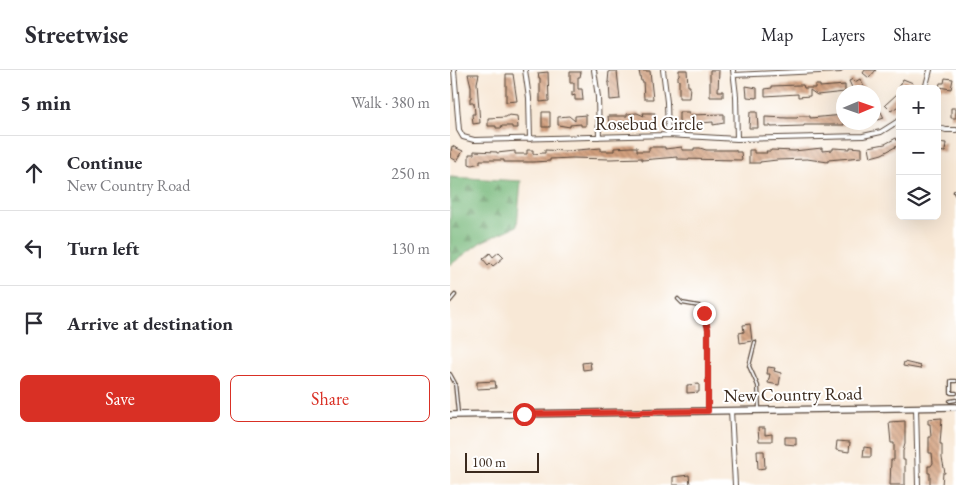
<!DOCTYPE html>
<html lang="en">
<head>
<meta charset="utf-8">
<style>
	body { margin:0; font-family:"EB Garamond",serif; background:#f2f2f3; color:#2b2b33 }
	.controls { position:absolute; right:15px; top:15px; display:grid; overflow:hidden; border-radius:8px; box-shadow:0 5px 20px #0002 }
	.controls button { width:45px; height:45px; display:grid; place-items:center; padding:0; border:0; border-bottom:1px solid #e1e1e2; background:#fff; color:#2b2b33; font:25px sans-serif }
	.compass { position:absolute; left:386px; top:15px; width:45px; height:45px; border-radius:50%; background:#fff; box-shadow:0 5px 20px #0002; rotate:88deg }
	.scale { position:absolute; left:15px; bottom:12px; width:74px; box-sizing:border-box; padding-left:5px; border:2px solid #3b2a1e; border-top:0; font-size:14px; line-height:18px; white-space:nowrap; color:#3b2a1e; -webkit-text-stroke:4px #fff; paint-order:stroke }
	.stop { position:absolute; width:15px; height:15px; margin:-11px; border:4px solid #d93025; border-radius:50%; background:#fff }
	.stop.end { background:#d93025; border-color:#fff; box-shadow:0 1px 5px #0008 }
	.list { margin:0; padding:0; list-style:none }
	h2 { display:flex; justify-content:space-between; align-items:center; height:65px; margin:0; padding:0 20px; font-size:21px }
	h2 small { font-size:16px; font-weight:400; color:#7c7c81 }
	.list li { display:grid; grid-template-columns:32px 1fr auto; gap:15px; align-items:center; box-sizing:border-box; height:75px; padding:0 20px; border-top:1px solid #e1e1e2 }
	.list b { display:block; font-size:19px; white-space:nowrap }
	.list p { margin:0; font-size:16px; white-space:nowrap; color:#7c7c81 }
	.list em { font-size:16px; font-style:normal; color:#7c7c81 }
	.actions { display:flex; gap:10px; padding:15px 20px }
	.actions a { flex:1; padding:11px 0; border:1px solid #d93025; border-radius:8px; text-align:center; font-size:18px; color:#d93025 }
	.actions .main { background:#d93025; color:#fff }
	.icon { flex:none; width:28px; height:28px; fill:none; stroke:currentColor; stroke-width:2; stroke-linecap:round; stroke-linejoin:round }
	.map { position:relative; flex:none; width:506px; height:415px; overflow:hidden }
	header { display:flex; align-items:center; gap:30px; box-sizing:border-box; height:70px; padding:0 25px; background:#fff; border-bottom:1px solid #e1e1e2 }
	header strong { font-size:24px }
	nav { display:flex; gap:28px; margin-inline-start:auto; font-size:18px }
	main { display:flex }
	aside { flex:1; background:#fff }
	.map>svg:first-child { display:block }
</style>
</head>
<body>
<header>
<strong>Streetwise</strong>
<nav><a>Map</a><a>Layers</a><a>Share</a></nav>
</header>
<main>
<aside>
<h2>5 min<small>Walk · 380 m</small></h2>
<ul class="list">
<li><svg class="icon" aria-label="ahead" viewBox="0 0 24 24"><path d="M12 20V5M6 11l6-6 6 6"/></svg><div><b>Continue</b><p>New Country Road</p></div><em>250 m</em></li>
<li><svg class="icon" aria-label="left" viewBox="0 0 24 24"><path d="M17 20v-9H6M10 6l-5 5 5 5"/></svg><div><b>Turn left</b></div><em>130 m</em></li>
<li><svg class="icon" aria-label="arrive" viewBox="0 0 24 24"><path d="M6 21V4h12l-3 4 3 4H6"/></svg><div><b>Arrive at destination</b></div></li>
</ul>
<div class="actions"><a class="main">Save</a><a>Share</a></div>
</aside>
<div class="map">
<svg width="506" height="415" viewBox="0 0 506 415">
	<defs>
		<pattern id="forest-firs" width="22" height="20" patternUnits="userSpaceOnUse" patternTransform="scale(1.25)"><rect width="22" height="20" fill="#77b87a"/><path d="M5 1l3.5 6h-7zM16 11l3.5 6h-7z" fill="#639663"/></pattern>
		<pattern id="building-back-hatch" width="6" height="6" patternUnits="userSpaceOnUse" patternTransform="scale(1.25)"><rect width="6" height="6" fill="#d3a07e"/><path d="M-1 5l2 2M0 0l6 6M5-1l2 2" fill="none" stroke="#ac8367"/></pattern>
	</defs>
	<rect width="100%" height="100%" fill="#fff"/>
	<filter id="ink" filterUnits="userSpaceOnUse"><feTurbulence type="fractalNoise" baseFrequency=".02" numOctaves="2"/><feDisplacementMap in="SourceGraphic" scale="10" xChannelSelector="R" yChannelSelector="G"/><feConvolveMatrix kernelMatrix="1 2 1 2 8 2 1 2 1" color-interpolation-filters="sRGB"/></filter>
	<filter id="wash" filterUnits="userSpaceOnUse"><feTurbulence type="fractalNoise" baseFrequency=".0096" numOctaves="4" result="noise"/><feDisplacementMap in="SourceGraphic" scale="20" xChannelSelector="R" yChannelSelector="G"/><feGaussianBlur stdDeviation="1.12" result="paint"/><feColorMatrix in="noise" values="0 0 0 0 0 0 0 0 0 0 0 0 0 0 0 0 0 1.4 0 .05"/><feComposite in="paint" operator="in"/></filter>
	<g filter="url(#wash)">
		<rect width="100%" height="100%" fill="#f8e8d6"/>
		<path fill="url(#forest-firs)" stroke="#59714c" d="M 0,107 L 71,111 L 67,156 L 31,172 L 0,195 Z"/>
		<g id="blocks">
			<path fill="url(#building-back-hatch)" d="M 229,0 L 237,0 L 238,16 L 240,16 L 239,28 L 229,28 L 229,10 L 228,10 L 228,6 L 229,5 Z
				M 260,0 L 269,0 L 268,21 L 273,21 L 273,27 L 260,27 Z
				M 415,0 L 426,0 L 419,8 L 413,3 Z
				M 159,1 L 167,1 L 170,29 L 160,30 L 159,12 L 158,12 Z
				M 189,1 L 200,1 L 203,29 L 194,29 L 193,11 L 191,11 Z
				M 98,2 L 99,31 L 90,32 L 90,8 L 89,8 L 88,3 Z
				M 120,2 L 131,2 L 130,7 L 128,7 L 128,19 L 132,19 L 133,30 L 125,30 L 125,25 L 122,26 L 122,22 L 124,22 L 124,13 L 120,13 Z
				M 18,4 L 29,4 L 27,13 L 30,53 L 23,54 L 22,44 L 25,44 L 24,33 L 20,33 L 20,28 L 21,28 L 21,16 Z
				M 56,4 L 63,4 L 67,31 L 56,32 Z
				M 495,8 L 503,9 L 501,19 L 489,17 L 490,13 L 494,13 Z
				M 403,9 L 405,12 L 410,9 L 414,17 L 404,22 L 399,11 Z
				M 453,9 L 463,13 L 460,19 L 449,18 Z
				M 348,15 L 353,15 L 354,18 L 365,18 L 365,15 L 370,15 L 370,17 L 395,15 L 395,22 L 367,25 L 360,20 L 360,26 L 348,27 L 348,24 L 315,26 L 315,19 L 322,18 L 322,16 Z
				M 296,16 L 307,18 L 307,28 L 297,27 Z
				M 447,24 L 450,27 L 450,35 L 441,41 L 435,35 Z
				M 429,38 L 434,48 L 428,50 L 427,48 L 424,50 L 424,40 Z
				M 501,38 L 505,38 L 506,40 L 506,48 L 501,48 Z
				M 92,42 L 100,42 L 100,57 L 92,57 Z
				M 229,42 L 239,42 L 239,45 L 274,44 L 274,53 L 263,55 L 263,52 L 251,53 L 251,54 L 246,54 L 246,53 L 229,54 Z
				M 300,42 L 307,42 L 308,58 L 299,58 Z
				M 187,43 L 194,46 L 193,43 L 205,43 L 206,53 L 194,55 L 194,52 L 182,53 L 182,55 L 164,54 L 164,56 L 159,56 L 158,46 L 177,46 L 177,44 Z
				M 59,45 L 67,46 L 68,58 L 62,58 L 62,56 L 51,56 L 52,58 L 46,58 L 46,56 L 38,56 L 38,48 L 56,47 Z
				M 136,45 L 136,56 L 131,56 L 131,54 L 120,55 L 120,57 L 108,55 L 108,47 L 119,46 L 125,51 L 125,46 Z
				M 394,45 L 394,55 L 354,55 L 354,56 L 321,57 L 321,56 L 315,56 L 315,47 L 337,48 L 347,48 L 349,46 L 360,46 L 360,48 Z
				M 446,68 L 449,75 L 432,84 L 421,87 L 419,77 L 435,74 Z
				M 487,72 L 496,73 L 495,82 L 487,81 Z
				M 2,76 L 13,81 L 7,91 L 0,87 Z
				M 181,77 L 187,77 L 187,81 L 199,81 L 199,77 L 215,77 L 215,79 L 232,77 L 232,80 L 244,80 L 244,78 L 250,78 L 256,80 L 286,80 L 286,82 L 291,82 L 292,90 L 227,89 L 227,87 L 192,90 L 192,88 L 160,89 L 122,88 L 100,89 L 100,91 L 83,92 L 54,92 L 54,90 L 30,90 L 30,93 L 22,95 L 19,94 L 19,84 L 24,84 L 24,81 L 47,82 L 47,83 L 65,81 L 65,84 L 77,84 L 77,80 L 83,80 L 83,84 L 93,83 L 95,83 L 95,80 L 116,81 L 151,78 L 151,81 L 164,81 L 164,78 Z
				M 400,77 L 412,78 L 412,87 L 378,90 L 378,92 L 357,89 L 327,90 L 310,92 L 310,93 L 299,93 L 299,80 L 304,80 L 304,83 L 317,83 L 316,81 L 321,81 L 321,80 L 344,81 L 372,78 L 372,81 L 383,80 L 383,78 L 400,79 Z
				M 49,182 L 54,187 L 43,196 L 40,193 L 38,195 L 33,189 L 40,183 L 43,187 Z
				M 300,254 L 302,271 L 290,273 L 289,263 L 294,262 L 293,255 Z
				M 140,292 L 141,299 L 133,300 L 132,293 Z
				M 454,292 L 471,296 L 470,299 L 453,296 Z
				M 318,297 L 325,298 L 324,301 L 331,303 L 329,315 L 318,313 L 320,304 L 317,304 Z
				M 45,311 L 46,318 L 27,319 L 27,312 Z
				M 249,314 L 249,322 L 237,323 L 237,315 Z
				M 492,348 L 490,374 L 492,374 L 492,388 L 495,403 L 493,403 L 492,415 L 480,415 L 480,403 L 478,403 L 478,396 L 481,396 L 483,393 L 482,383 L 479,383 L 479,367 L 481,367 L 480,354 L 478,354 L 478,349 Z
				M 455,351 L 455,374 L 453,381 L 453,390 L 455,390 L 455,415 L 440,415 L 441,390 L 444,390 L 444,373 L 441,373 L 439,352 Z
				M 308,358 L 315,358 L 315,365 L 322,364 L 322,371 L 309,371 Z
				M 335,367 L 346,367 L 346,375 L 335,374 Z
				M 387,371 L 400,372 L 399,382 L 386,380 Z
				M 414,377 L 421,378 L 421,387 L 413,387 Z
				M 307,381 L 314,381 L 315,398 L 308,399 Z
				M 239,405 L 240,415 L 223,415 L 223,407 Z"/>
		</g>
	</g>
	<g filter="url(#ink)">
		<use href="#blocks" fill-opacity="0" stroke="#57463a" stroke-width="1"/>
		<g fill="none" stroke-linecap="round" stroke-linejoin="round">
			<g stroke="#57463a" stroke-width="4.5">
				<path id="lane" d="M 505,122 L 506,124
					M 228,229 L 232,233 L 249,236 L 253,243 L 258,259 L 258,341
					M 0,231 L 5,225
					M 305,272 L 299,296 L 308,316 L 309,339
					M 0,304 L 5,313 L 8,343
					M 506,311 L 501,311 L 501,323 L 506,323
					M 500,331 L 506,330"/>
			</g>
			<g stroke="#57463a" stroke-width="6">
				<path id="street" d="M 4,0 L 9,60 L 13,67 L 24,70 L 218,65 L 287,69 L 413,66 L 431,62 L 450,50
					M 75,0 L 79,28 L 80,69
					M 144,0 L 148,27 L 149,67
					M 213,0 L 217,32 L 218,65
					M 283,0 L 286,26 L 287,69
					M 284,5 L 390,0
					M 475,19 L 480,0
					M 487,57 L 496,60 L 506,60
					M 466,337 L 468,415
					M 281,340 L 285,415"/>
			</g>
			<g stroke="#57463a" stroke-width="8">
				<path id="secondary" d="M 0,345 L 506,337"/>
			</g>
			<use href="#lane" stroke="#fff" stroke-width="2"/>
			<use href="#street" stroke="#fff" stroke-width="4"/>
			<use href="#secondary" stroke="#fff" stroke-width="5.5"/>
		</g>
	</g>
	<g fill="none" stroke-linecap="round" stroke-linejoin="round" filter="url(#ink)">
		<path stroke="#d93025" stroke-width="6" d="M 74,344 L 258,341 L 258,259 L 254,243"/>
	</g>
	<g text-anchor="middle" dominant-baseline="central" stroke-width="4" stroke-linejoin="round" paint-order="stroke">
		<g font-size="18" fill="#3b2a1e" stroke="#fff">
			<text x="199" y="53">Rosebud Circle</text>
			<text transform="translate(343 324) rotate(-1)">New Country Road</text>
		</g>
	</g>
</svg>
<div class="controls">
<button>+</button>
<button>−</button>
<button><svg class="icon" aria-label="layers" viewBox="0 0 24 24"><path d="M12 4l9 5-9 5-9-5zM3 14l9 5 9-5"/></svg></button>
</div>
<svg class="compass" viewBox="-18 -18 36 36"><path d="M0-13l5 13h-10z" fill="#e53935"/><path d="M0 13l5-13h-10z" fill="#7c7c81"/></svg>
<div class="scale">100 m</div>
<div class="stop" style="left:74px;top:344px"></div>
<div class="stop end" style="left:254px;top:243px"></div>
</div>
</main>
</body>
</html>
